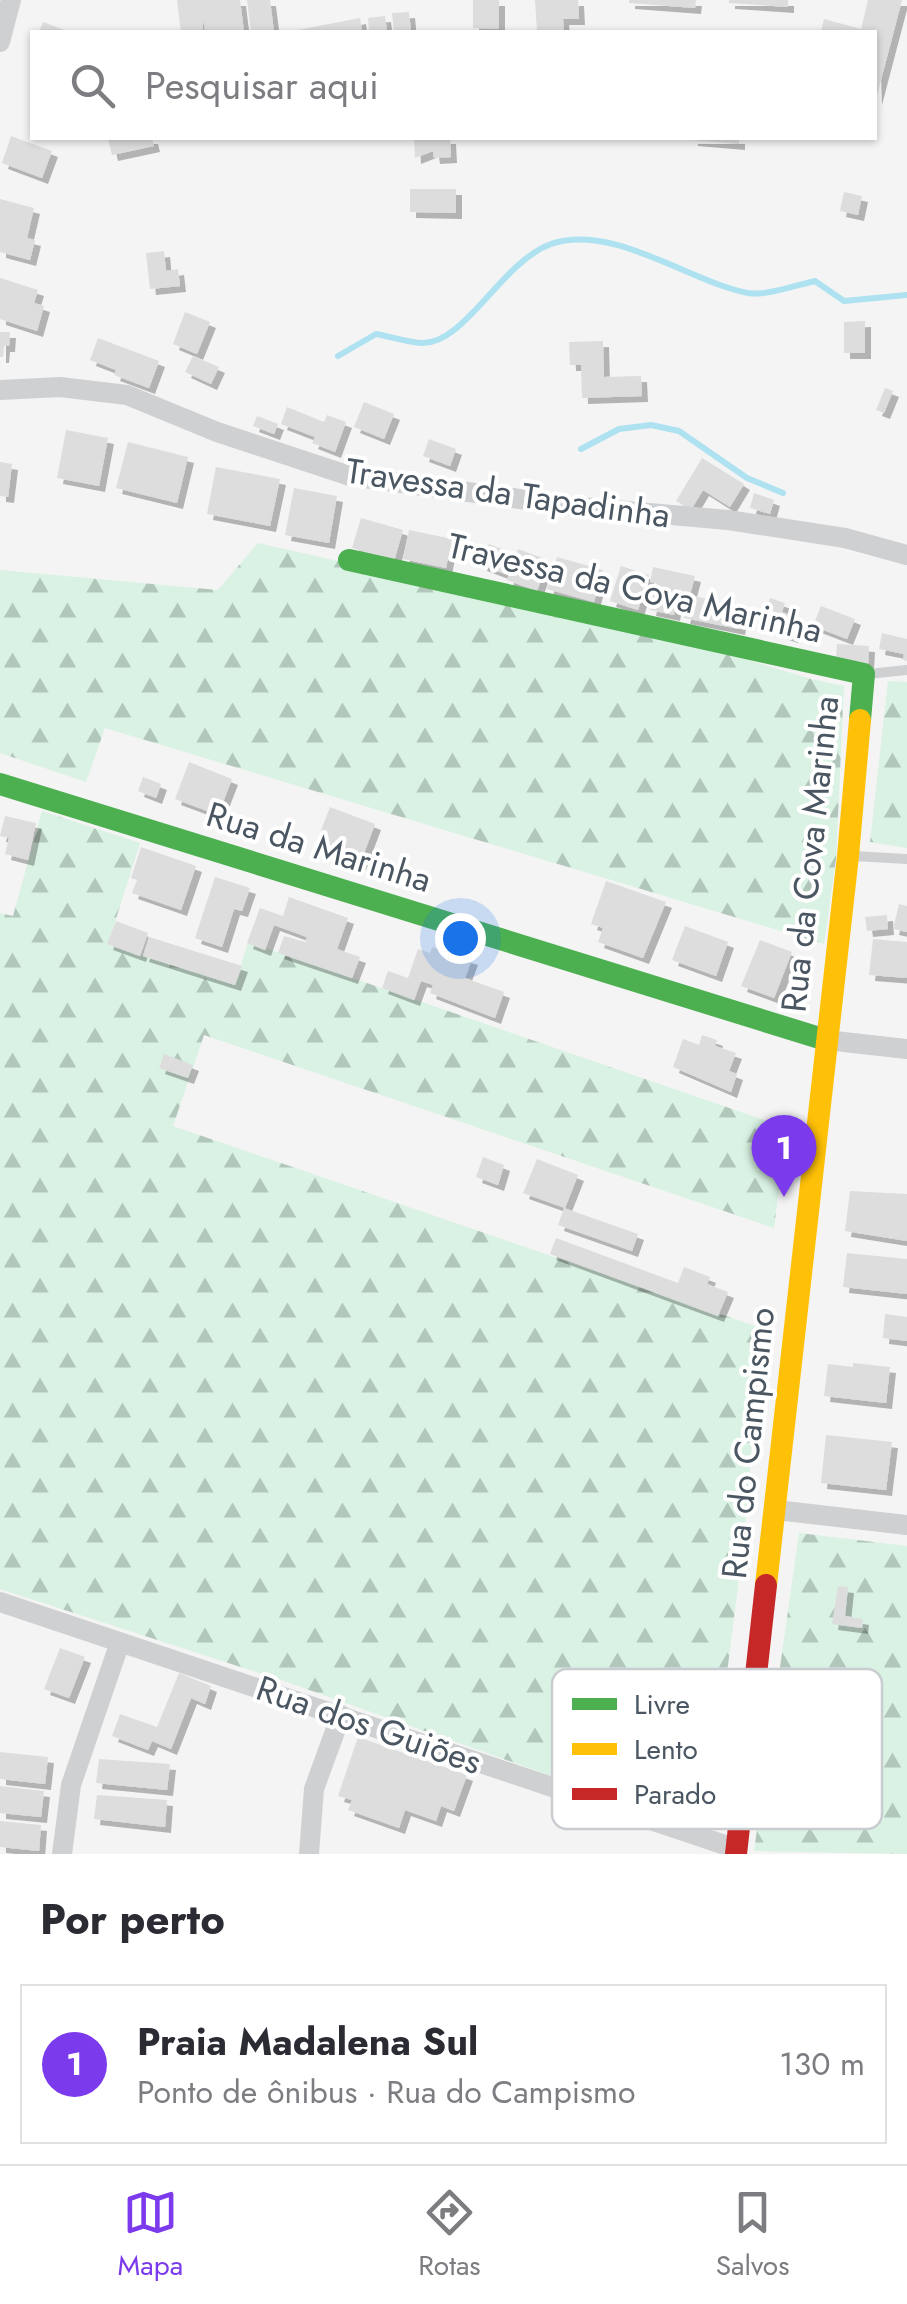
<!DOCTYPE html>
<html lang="pt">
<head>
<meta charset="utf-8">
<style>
	body { margin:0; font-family:Jost,sans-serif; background:#f7f7f7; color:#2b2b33 }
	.you { position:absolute; left:460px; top:938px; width:35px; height:35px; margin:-25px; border:8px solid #fff; border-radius:50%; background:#1a73e8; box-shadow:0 0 0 15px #1a73e833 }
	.badge { display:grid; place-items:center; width:65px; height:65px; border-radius:50%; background:#7c3aed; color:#fff; font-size:32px; font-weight:700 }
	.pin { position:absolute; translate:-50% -82px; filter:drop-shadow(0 2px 5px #0008) }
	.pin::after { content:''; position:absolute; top:52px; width:35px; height:30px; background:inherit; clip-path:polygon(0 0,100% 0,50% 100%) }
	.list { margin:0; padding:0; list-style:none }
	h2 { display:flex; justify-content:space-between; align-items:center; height:130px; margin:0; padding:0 40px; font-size:42px }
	h2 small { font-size:32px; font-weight:400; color:#7c7c81 }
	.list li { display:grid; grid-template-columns:65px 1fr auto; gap:30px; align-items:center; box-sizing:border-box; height:160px; margin:0 20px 20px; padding:0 20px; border:2px solid #e1e1e2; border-radius:0px }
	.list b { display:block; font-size:38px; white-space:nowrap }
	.list p { margin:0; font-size:32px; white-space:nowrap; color:#7c7c81 }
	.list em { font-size:32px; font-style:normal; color:#7c7c81 }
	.icon { flex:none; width:55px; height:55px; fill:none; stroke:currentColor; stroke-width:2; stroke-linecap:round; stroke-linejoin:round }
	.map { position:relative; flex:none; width:907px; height:1854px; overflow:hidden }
	.search { position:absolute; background:#fff; box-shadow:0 2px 8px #0004; left:30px; right:30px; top:30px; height:110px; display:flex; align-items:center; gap:25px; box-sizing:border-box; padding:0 35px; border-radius:0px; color:#7c7c81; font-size:38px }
	.sheet { height:310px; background:#fff }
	nav { display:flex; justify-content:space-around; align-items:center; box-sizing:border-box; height:140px; border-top:2px solid #e1e1e2; background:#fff; font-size:28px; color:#7c7c81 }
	nav a { display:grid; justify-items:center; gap:5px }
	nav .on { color:#7c3aed }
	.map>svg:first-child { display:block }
</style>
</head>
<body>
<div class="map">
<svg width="907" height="1854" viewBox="0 0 907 1854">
	<defs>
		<pattern id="forest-firs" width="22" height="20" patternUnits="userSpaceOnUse" patternTransform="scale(2.5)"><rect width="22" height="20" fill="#d9f2e3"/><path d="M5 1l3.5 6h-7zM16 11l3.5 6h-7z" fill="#b2c7bb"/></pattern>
		<filter id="shadow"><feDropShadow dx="6" dy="6" stdDeviation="0" flood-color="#0004"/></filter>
	</defs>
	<rect width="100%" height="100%" fill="#f4f4f4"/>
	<path fill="url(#forest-firs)" d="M 258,543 L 673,637 L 811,679 L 844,686 L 836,859 L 824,944 L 105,728 L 86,782 L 0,753 L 0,570 L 218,590 Z
		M 888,681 L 907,682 L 907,848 L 870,842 Z
		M 42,811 L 140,843 L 108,944 L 235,985 L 248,942 L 787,1128 L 774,1228 L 204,1035 L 173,1126 L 761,1328 L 745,1531 L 707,1831 L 281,1680 L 0,1589 L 0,913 L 13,916 Z
		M 799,1533 L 907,1546 L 907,1854 L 754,1851 Z"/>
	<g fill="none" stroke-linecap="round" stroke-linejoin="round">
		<path stroke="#aee2f0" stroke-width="6" d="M 338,356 L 376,334 C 391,337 407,342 421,343 C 465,345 501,262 551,244 C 613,223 690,282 748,293 C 767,296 796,285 815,281 L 844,301 L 907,295
			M 581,449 L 619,429 L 651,425 L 679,431 L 747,478 L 783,493"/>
	</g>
	<path fill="#ddddde" filter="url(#shadow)" d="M 177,0 L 240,0 L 244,32 L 205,32 L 203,17 L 203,32 L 181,32 Z
		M 247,0 L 270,0 L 274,32 L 251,32 Z
		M 473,0 L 499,0 L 499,29 L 473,28 Z
		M 535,0 L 578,0 L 579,19 L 563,19 L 564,32 L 537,32 Z
		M 629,0 L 696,0 L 695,8 L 629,3 Z
		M 729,0 L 788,0 L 788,7 L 729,3 Z
		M 868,0 L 902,0 L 876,99 L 874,32 L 821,32 L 824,19 L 861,29 Z
		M 409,12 L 411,32 L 394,32 L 392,13 Z
		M 385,16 L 387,32 L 369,32 L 368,18 Z
		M 360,18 L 362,32 L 299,32 L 298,30 Z
		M 43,22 L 70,32 L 39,32 Z
		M 11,136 L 52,151 L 42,178 L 2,163 Z
		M 108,138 L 152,138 L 154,146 L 112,155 Z
		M 414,138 L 450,138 L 451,157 L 434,158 L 433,151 L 415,158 Z
		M 692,138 L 739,138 L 739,144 L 692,140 Z
		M 410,189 L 456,189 L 456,213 L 410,212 Z
		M 844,192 L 862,196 L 858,215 L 840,211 Z
		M 0,199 L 34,208 L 27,238 L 35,240 L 30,260 L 0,252 Z
		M 164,251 L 166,271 L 178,269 L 180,286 L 150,289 L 146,253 Z
		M 0,278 L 38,290 L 34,303 L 44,306 L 37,331 L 0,319 Z
		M 185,312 L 210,322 L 197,354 L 173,344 Z
		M 865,321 L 865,353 L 844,353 L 844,322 Z
		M 0,332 L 10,332 L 9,346 L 4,346 L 3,357 L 0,357 Z
		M 98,338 L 159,361 L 149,388 L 114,375 L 116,370 L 90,360 Z
		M 603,341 L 604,377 L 641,376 L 642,396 L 582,398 L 581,365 L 570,365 L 569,342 Z
		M 193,356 L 219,367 L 211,384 L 185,372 Z
		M 885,388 L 893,391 L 884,413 L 876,410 Z
		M 364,402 L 394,414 L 384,439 L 354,427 Z
		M 287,407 L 324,422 L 327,415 L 346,422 L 335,452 L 312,443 L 315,437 L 281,424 Z
		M 257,416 L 278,424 L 274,434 L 253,426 Z
		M 66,430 L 108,438 L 99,486 L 57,478 Z
		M 429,439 L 456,449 L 450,466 L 423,456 Z
		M 128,442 L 188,457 L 177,503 L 116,488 Z
		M 702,458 L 744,484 L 730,507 L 703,490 L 691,510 L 676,501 Z
		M 0,462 L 12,464 L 8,497 L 0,496 Z
		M 216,467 L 280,479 L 270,526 L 207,514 Z
		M 294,488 L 337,496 L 329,543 L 285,535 Z
		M 754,493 L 774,500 L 770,514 L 750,508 Z
		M 361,518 L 403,530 L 394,561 L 352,548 Z
		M 409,530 L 452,539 L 446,568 L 403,559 Z
		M 489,544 L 513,553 L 505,574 L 481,565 Z
		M 518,549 L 548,560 L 537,591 L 507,580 Z
		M 557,557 L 603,570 L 594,602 L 547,589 Z
		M 621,566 L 649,575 L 638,610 L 610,601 Z
		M 653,567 L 695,576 L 690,595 L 678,592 L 674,615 L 650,610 L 656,583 L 650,582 Z
		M 690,595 L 743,607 L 739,629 L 684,618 Z
		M 770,598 L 785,603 L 782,612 L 799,618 L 792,637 L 760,626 Z
		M 821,606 L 855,619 L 847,639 L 813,626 Z
		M 882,633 L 907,639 L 907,661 L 903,660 L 904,654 L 879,649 Z
		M 837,644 L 869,646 L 868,664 L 836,662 Z
		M 189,762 L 232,779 L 218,815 L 175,799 Z
		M 143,777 L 161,784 L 156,798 L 138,791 Z
		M 330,807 L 375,824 L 360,864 L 315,846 Z
		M 5,816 L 36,823 L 28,860 L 5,854 L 9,838 L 0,836 Z
		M 141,847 L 196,866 L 181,910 L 132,893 L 137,880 L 131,878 Z
		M 215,877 L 250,888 L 242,911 L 234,909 L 222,947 L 195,938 Z
		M 606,881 L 666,902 L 643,958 L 598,942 L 603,928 L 591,924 Z
		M 289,897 L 348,918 L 337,949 L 360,957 L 352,978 L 278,953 L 284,936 L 305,942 L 307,937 L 274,925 L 265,950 L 247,943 L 260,908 L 283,916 Z
		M 899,904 L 907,906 L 907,932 L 893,929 Z
		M 887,915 L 888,929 L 867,931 L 865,917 Z
		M 116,921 L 148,933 L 140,956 L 107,944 Z
		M 685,926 L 728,942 L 716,976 L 672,960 Z
		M 149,937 L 242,966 L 235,985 L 143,956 Z
		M 873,939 L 907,942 L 907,978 L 869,975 Z
		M 760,940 L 792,952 L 774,998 L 741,986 Z
		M 432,947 L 472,959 L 465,978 L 504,992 L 495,1018 L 430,993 L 433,985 L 421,981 L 414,1000 L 382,988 L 388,971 L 408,978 L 418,949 L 430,953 Z
		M 702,1035 L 717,1040 L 715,1046 L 736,1053 L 729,1071 L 737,1074 L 731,1092 L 673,1067 L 683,1039 L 699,1045 Z
		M 164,1054 L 193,1065 L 188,1078 L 159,1068 Z
		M 483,1157 L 504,1165 L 498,1185 L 476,1177 Z
		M 537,1159 L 578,1175 L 565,1208 L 523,1193 Z
		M 850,1191 L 907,1194 L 907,1241 L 845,1231 Z
		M 564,1208 L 638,1234 L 632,1251 L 558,1225 Z
		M 556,1238 L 678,1283 L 684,1267 L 710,1277 L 707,1284 L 728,1292 L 718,1316 L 550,1254 Z
		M 847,1253 L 907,1259 L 907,1294 L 843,1287 Z
		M 885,1314 L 907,1317 L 907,1341 L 883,1338 Z
		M 853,1363 L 890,1367 L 886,1403 L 824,1396 L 828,1364 L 853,1367 Z
		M 826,1435 L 892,1442 L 886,1490 L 821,1483 Z
		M 838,1586 L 848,1587 L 845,1616 L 863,1619 L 862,1628 L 832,1624 Z
		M 60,1648 L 85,1657 L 69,1698 L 44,1689 Z
		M 179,1673 L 211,1686 L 205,1704 L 191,1698 L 171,1749 L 152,1741 L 148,1750 L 112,1736 L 120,1714 L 157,1727 Z
		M 358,1737 L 467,1775 L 454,1811 L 441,1806 L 436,1821 L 405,1810 L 399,1828 L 348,1810 L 352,1800 L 338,1796 Z
		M 0,1752 L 48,1757 L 45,1784 L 0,1779 Z
		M 99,1759 L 170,1764 L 167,1790 L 96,1783 Z
		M 0,1786 L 44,1791 L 41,1817 L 0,1813 Z
		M 97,1795 L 167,1800 L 165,1827 L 94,1819 Z
		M 0,1821 L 41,1825 L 39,1851 L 0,1847 Z"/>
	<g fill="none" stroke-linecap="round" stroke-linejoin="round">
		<path stroke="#ced0d2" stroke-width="10" d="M 868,674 L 907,670
			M 853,856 L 907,859"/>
		<path stroke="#ced0d2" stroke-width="20" d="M 0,42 L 11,0
			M 0,390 L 60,387 L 127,395 L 217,432 L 350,476 L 571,506 L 728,520 L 845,538 L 907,555
			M 826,1040 L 907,1049
			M 776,1510 L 907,1525
			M 0,1602 L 737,1849
			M 62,1854 L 71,1785 L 120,1642
			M 309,1854 L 314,1789 L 341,1715"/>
		<path stroke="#4caf50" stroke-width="22" d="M 349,560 L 864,674 L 860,720
			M 0,784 L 826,1040"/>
		<path stroke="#ffc107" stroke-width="22" d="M 766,1585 L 848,856 L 860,720"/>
		<path stroke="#c62828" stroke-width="22" d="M 736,1854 L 766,1585"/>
	</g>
	<g text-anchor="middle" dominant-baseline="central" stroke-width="8" stroke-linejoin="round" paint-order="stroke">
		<g font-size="35" fill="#4a5661" stroke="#fff">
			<text transform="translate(508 493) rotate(8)">Travessa da Tapadinha</text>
			<text transform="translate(635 588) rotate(13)">Travessa da Cova Marinha</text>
			<text transform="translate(319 847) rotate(17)">Rua da Marinha</text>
			<text transform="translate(810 854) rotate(-84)">Rua da Cova Marinha</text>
			<text transform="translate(748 1443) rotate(-84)">Rua do Campismo</text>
			<text transform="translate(369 1725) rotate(19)">Rua dos Guiões</text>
		</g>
	</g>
	<rect x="552" y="1669" width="330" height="160" rx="15" fill="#fff" stroke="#c9ccd0" stroke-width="2.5"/>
	<rect x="572" y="1698" width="45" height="12" fill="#4caf50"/>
	<rect x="572" y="1743" width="45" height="12" fill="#ffc107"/>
	<rect x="572" y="1788" width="45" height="12" fill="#c62828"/>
	<g font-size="28" fill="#4a5661">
		<text x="634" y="1714">Livre</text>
		<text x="634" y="1759">Lento</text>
		<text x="634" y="1804">Parado</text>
	</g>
</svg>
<div class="you"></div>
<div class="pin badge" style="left:784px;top:1197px">1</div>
<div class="search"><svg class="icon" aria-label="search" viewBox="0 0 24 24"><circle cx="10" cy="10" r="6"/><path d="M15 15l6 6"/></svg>Pesquisar aqui</div>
</div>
<section class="sheet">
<h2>Por perto<small></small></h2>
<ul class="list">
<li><span class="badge">1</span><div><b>Praia Madalena Sul</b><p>Ponto de ônibus · Rua do Campismo</p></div><em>130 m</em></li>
</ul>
</section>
<nav>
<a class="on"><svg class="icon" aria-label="map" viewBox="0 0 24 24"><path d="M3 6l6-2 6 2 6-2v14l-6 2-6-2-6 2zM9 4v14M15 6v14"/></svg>Mapa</a>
<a><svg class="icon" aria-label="directions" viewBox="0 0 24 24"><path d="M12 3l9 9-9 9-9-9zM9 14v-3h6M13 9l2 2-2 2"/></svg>Rotas</a>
<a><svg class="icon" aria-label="saved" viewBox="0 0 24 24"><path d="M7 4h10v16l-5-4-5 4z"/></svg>Salvos</a>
</nav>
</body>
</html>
